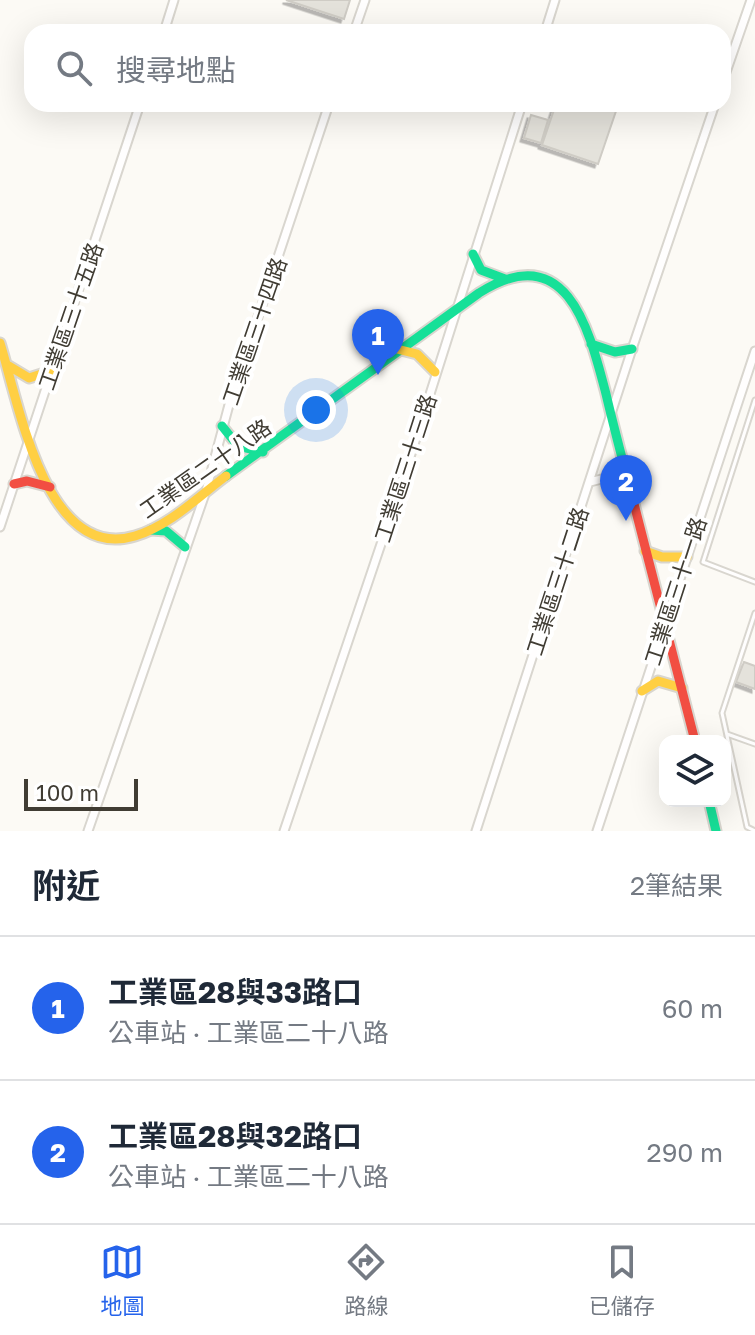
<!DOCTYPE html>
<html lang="zh-TW">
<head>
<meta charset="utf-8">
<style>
	body { margin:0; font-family:"Golos Text","Noto Sans TC",sans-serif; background:#f6f6f7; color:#1f2937 }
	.controls { position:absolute; right:24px; bottom:24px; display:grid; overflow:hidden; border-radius:16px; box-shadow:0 8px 32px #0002 }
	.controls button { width:72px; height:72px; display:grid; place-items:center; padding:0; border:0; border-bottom:2px solid #e0e1e3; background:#fff; color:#1f2937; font:40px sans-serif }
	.scale { position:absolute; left:24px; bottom:20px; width:114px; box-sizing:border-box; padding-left:8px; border:4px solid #403c33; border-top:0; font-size:22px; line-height:28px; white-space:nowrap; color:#403c33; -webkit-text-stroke:6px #fff; paint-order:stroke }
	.you { position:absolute; left:316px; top:410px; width:28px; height:28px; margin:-20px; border:6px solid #fff; border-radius:50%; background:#1a73e8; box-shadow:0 0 0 12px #1a73e833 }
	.badge { display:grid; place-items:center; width:52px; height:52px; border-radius:50%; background:#2563eb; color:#fff; font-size:26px; font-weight:700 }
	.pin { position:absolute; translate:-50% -66px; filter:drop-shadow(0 2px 4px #0008) }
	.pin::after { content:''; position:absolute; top:42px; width:28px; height:24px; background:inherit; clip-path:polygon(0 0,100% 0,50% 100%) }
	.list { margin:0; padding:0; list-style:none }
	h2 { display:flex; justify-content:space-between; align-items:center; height:104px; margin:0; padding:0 32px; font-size:34px }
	h2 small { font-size:26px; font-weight:400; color:#747a83 }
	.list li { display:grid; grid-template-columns:52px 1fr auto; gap:24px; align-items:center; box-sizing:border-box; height:144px; padding:0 32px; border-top:2px solid #e0e1e3 }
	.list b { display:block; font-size:30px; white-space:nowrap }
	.list p { margin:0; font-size:26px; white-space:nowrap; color:#747a83 }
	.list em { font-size:26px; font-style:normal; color:#747a83 }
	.icon { flex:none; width:44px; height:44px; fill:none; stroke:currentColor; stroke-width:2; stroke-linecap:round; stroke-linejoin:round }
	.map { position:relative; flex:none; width:755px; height:831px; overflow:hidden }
	.search { position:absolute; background:#fff; box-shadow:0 8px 32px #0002; left:24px; right:24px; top:24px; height:88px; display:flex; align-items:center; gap:20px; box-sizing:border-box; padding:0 28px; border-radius:24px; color:#747a83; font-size:30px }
	.sheet { height:392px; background:#fff }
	nav { display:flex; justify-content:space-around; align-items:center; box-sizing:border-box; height:112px; border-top:2px solid #e0e1e3; background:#fff; font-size:22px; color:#747a83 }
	nav a { display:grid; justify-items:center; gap:4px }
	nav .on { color:#2563eb }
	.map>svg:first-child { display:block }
</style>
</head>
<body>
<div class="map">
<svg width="755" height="831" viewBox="0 0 755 831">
	<defs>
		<filter id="shadow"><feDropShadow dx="-3.5" dy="3.5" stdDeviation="0" flood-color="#0004"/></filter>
	</defs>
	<rect width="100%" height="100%" fill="#fcfaf5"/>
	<path fill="#e4e2db" stroke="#cfccc5" stroke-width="2" filter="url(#shadow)" d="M 286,0 L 350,0 L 344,19 Z
		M 556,104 L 596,104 L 616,111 L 598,164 L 542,145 Z
		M 531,115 L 548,120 L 541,143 L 524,138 Z
		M 744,662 L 755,666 L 755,689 L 736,682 Z"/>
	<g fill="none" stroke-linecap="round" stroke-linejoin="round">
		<g stroke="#d9d6cf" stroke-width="7">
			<path id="lane" d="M 755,400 L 703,562 L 755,582
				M 755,613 L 722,713 L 747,827 L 755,831
				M 727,734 L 755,744"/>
		</g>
		<g stroke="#d9d6cf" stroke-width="11">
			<path id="street" d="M 164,32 L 174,0
				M 354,32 L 365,0
				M 545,32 L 555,0
				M 723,81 L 751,0
				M 590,482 L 609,477 L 628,488
				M 0,527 L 140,104
				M 88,831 L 206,491 L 230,401 L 329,104
				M 284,831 L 404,476 L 522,104
				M 476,831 L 632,349 L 715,104
				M 597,831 L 755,351"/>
		</g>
		<g stroke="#d9d6cf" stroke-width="13">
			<path id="fast" d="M 473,254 L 481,270 L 505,279
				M 591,344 L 615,352 L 632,349
				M 222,426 L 238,446 L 263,452
				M 226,476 L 479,293 C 567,237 589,329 606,394 C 614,428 623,462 632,496
				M 151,530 L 166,531 L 185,547
				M 709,801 L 716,831"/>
		</g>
		<g stroke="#d9d6cf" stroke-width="13">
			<path id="slow" d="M 0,343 C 19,403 45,563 135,536 C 169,526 198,497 226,476
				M 397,349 L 417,354 L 435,372
				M 9,366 L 29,378 L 51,371
				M 645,551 L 662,557 L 687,557
				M 642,691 L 658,681 L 682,688"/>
		</g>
		<g stroke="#d9d6cf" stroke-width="13">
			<path id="jam" d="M 14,484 L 27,481 L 50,487
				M 632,496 L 695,741"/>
		</g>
		<use href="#lane" stroke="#fffefe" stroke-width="3"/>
		<use href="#street" stroke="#fffefe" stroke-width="7"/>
		<use href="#fast" stroke="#16e098" stroke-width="9"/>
		<use href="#slow" stroke="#ffcf43" stroke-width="9"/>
		<use href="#jam" stroke="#f24e42" stroke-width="9"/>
	</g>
	<g text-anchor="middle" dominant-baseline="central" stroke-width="8" stroke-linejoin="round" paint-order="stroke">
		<g font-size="22" fill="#403c33" stroke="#fff">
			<text transform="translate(70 316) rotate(-71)">工業區三十五路</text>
			<text transform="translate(254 331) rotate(-71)">工業區三十四路</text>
			<text transform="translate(205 468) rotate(-35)">工業區二十八路</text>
			<text transform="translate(405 468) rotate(-72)">工業區三十三路</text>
			<text transform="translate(557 581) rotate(-72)">工業區三十二路</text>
			<text transform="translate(675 591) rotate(-72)">工業區三十一路</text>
		</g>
	</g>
</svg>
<div class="controls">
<button><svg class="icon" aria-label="layers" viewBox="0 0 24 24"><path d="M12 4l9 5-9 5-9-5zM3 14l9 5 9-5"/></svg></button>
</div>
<div class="scale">100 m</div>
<div class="you"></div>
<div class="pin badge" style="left:378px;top:375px">1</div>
<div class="pin badge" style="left:626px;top:521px">2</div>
<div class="search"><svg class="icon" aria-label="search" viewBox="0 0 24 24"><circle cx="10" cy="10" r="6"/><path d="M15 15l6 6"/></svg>搜尋地點</div>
</div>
<section class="sheet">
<h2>附近<small>2筆結果</small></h2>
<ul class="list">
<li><span class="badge">1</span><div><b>工業區28與33路口</b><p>公車站 · 工業區二十八路</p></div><em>60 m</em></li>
<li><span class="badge">2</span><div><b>工業區28與32路口</b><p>公車站 · 工業區二十八路</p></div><em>290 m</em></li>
</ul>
</section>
<nav>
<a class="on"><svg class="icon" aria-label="map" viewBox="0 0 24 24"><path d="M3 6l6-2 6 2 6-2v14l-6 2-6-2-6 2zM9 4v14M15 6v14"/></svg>地圖</a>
<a><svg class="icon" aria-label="directions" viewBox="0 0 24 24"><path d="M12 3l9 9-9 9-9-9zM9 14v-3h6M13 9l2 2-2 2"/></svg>路線</a>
<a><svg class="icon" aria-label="saved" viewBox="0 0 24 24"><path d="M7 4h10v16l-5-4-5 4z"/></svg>已儲存</a>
</nav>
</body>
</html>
